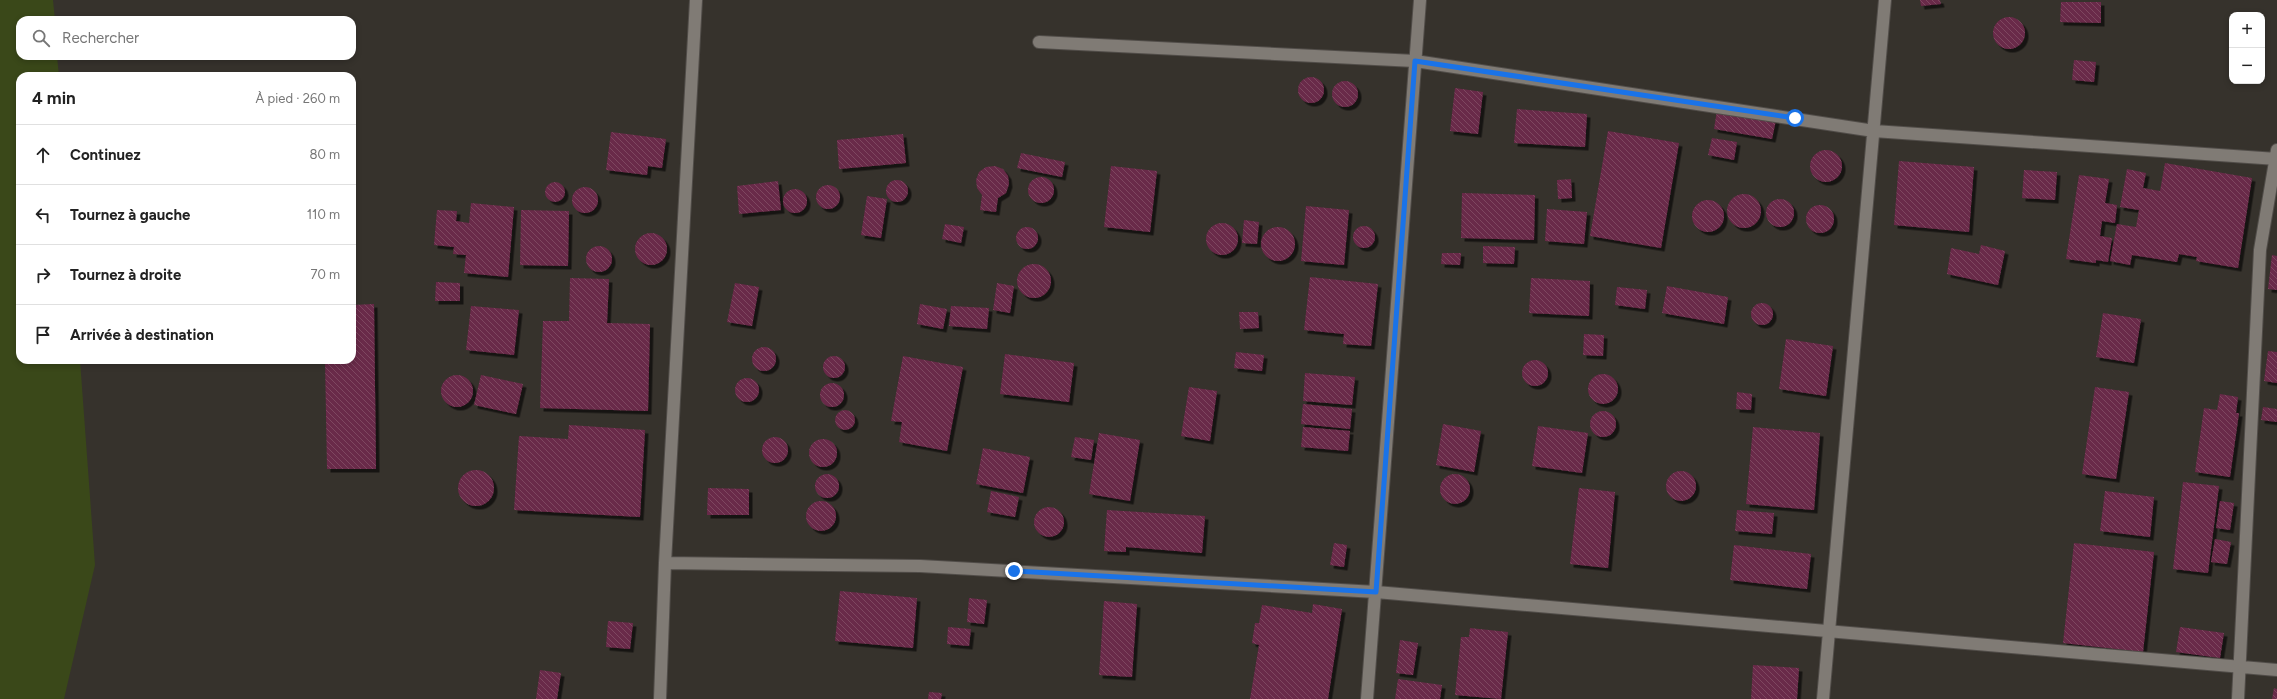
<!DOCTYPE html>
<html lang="fr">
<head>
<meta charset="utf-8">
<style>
	body { margin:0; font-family:Figtree,sans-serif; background:#f6f6f6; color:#222 }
	.controls { position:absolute; right:12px; top:12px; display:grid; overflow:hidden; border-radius:8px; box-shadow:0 2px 6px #0003 }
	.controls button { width:36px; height:36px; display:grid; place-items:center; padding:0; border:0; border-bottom:1px solid #e0e0e0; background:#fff; color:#222; font:20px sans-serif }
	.stop { position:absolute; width:12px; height:12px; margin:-9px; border:3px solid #1a73e8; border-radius:50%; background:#fff }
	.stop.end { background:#1a73e8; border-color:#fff; box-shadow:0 1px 4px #0008 }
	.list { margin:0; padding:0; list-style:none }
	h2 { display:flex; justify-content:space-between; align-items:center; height:52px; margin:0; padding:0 16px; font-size:17px }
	h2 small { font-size:13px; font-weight:400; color:#767676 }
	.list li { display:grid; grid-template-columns:26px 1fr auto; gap:12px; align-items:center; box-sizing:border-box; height:60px; padding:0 16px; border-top:1px solid #e0e0e0 }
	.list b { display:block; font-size:15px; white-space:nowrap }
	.list em { font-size:13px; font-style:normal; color:#767676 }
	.icon { flex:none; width:22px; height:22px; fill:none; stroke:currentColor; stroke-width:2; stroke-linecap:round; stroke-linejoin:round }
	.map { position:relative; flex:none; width:2277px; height:699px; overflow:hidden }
	.search { position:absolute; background:#fff; box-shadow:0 2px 6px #0003; left:16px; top:16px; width:340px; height:44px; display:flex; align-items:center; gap:10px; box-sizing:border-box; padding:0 14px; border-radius:12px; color:#767676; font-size:15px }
	.panel { position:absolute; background:#fff; box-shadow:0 2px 6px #0003; left:16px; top:72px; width:340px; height:292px; border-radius:12px }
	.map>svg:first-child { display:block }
</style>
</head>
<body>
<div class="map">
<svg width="2277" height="699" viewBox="0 0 2277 699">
	<defs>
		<pattern id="building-back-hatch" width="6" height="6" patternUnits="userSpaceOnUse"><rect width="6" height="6" fill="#692948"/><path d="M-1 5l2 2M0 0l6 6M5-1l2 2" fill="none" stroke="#7e4761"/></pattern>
		<filter id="shadow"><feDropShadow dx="3.5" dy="3.5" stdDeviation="0" flood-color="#0009"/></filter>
	</defs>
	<rect width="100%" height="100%" fill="#36322c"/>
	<path fill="#3a4819" d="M 0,0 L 53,0 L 55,20 L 20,20 L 20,56 L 57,56 L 59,76 L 20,76 L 20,360 L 80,360 L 95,565 L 64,699 L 0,699 Z"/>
	<path fill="url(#building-back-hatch)" filter="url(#shadow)" d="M 1920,0 L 1940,0 L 1941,4 L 1921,6 Z
		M 2061,2 L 2101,2 L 2101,23 L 2060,22 Z
		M1993 33a16 16 0 1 1 32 0a16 16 0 1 1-32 0Z
		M 2074,60 L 2096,62 L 2094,82 L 2072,80 Z
		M1298 90a13 13 0 1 1 26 0a13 13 0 1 1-26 0Z
		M1332 94a13 13 0 1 1 26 0a13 13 0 1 1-26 0Z
		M 1455,88 L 1483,92 L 1478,134 L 1450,131 Z
		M 1517,109 L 1587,114 L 1585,147 L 1514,143 Z
		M 1717,110 L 1776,120 L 1772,139 L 1714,129 Z
		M 1608,131 L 1679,143 L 1661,248 L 1590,236 Z
		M 611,132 L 666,139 L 662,168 L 648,166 L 647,175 L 606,170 Z
		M 903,134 L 906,163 L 839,169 L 837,140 Z
		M 1712,138 L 1737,142 L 1734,160 L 1708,155 Z
		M1810 166a16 16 0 1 1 32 0a16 16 0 1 1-32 0Z
		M 1021,153 L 1065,162 L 1062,177 L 1017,168 Z
		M 1899,161 L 1974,167 L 1969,232 L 1894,225 Z
		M 2165,163 L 2252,178 L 2238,268 L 2196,261 L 2197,257 L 2179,254 L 2177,262 L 2132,255 L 2130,265 L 2110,261 L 2117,224 L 2136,227 L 2139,210 L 2120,207 L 2127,169 L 2146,173 L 2143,188 L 2160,191 Z
		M 995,166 L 1003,169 L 1008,176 L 1009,184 L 1006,193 L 998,198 L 996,212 L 980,210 L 982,195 L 977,188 L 976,180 L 979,172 L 986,167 Z
		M 1111,166 L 1157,171 L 1150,232 L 1104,227 Z
		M 2024,170 L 2057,172 L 2055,200 L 2022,198 Z
		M 2079,175 L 2109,179 L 2105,203 L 2117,205 L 2115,223 L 2102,221 L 2100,236 L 2112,238 L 2108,262 L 2096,260 L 2096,263 L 2066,259 Z
		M1028 190a13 13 0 1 1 26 0a13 13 0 1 1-26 0Z
		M 1571,179 L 1572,198 L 1558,199 L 1557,180 Z
		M886 191a11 11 0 1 1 22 0a11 11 0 1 1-22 0Z
		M 778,181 L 781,210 L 739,214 L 737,186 Z
		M545 192a10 10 0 1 1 20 0a10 10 0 1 1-20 0Z
		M816 197a12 12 0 1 1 24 0a12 12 0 1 1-24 0Z
		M572 200a13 13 0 1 1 26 0a13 13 0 1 1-26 0Z
		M783 201a12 12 0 1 1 24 0a12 12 0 1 1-24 0Z
		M 1462,193 L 1535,195 L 1534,240 L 1461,238 Z
		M1727 211a17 17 0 1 1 34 0a17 17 0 1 1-34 0Z
		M 867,196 L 887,199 L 881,238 L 861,235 Z
		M1766 213a14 14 0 1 1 28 0a14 14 0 1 1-28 0Z
		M1692 216a16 16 0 1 1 32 0a16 16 0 1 1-32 0Z
		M 471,203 L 514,207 L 508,277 L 464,273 L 466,255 L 453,254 L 454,247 L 434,245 L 437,210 L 457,211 L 456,221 L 469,223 Z
		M1806 219a14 14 0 1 1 28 0a14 14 0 1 1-28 0Z
		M 1306,206 L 1349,210 L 1344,265 L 1301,261 Z
		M 1547,209 L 1587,212 L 1584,244 L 1545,241 Z
		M 521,210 L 569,211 L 568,266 L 520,265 Z
		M 1244,220 L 1259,222 L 1257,244 L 1242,243 Z
		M1206 239a16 16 0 1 1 32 0a16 16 0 1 1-32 0Z
		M 945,224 L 964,227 L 961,243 L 942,239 Z
		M1353 237a11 11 0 1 1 22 0a11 11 0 1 1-22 0Z
		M1016 238a11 11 0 1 1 22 0a11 11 0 1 1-22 0Z
		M1261 244a17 17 0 1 1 34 0a17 17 0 1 1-34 0Z
		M635 249a16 16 0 1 1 32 0a16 16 0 1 1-32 0Z
		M 1981,245 L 2005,251 L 1998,285 L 1947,274 L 1951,248 L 1979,254 Z
		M 1483,246 L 1515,247 L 1514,264 L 1483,263 Z
		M586 259a13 13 0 1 1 26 0a13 13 0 1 1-26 0Z
		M 1442,253 L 1461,253 L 1460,265 L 1441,264 Z
		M 2272,255 L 2277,256 L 2277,290 L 2268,289 Z
		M1017 281a17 17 0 1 1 34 0a17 17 0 1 1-34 0Z
		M 1310,277 L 1378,284 L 1371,346 L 1343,344 L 1344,334 L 1304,330 Z
		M 570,278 L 609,279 L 607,323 L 650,324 L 648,411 L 540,408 L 543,321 L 569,321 Z
		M 1531,278 L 1590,281 L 1589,316 L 1529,313 Z
		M 436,282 L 460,283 L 460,301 L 435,301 Z
		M 735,283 L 759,287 L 752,326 L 727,322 Z
		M 997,283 L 1014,286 L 1010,313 L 993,310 Z
		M 1667,286 L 1728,297 L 1724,324 L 1662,313 Z
		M 1617,287 L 1647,290 L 1645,309 L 1615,305 Z
		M1751 314a11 11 0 1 1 22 0a11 11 0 1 1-22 0Z
		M 374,304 L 376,469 L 327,469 L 325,360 L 352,360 L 352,305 Z
		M 920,304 L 947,309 L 943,329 L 917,324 Z
		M 471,306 L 519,310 L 514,355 L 466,350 Z
		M 951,306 L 989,308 L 987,329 L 949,326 Z
		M 1239,312 L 1258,312 L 1259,328 L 1240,329 Z
		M 2103,313 L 2141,319 L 2134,363 L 2096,357 Z
		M 1584,334 L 1604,335 L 1603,356 L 1583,355 Z
		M 1786,339 L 1833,346 L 1826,396 L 1779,389 Z
		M752 359a12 12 0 1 1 24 0a12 12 0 1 1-24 0Z
		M 2268,351 L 2277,352 L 2277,383 L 2264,381 Z
		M 1236,352 L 1264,355 L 1262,371 L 1234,368 Z
		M 1005,354 L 1074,363 L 1069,402 L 1000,394 Z
		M 903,356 L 963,367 L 947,451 L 899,442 L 902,422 L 891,421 Z
		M823 367a11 11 0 1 1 22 0a11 11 0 1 1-22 0Z
		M1522 373a13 13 0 1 1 26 0a13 13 0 1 1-26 0Z
		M 1305,373 L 1355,377 L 1352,405 L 1303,401 Z
		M1588 389a15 15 0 1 1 30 0a15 15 0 1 1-30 0Z
		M 481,375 L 523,384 L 516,414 L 474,405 Z
		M441 391a16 16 0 1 1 32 0a16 16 0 1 1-32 0Z
		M735 390a12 12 0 1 1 24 0a12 12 0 1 1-24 0Z
		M820 395a12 12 0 1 1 24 0a12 12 0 1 1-24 0Z
		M 1189,387 L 1217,391 L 1210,441 L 1181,436 Z
		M 2095,387 L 2129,392 L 2116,479 L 2082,474 Z
		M 1737,392 L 1752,394 L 1751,410 L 1736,409 Z
		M 2220,394 L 2238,397 L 2236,413 L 2239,413 L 2230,477 L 2195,472 L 2204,408 L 2217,410 Z
		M 1303,404 L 1352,409 L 1350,429 L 1301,424 Z
		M 2263,407 L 2277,409 L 2277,422 L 2261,420 Z
		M835 420a10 10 0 1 1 20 0a10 10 0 1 1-20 0Z
		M1590 424a13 13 0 1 1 26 0a13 13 0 1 1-26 0Z
		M 1443,424 L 1481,431 L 1474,472 L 1436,465 Z
		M 569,425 L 645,430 L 640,517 L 514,510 L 519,436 L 568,439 Z
		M 1538,426 L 1588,433 L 1582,473 L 1532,466 Z
		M 1303,427 L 1350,431 L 1348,451 L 1301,447 Z
		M 1753,427 L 1820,433 L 1814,510 L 1746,504 Z
		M 1099,433 L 1140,440 L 1130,501 L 1089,494 Z
		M762 450a13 13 0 1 1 26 0a13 13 0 1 1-26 0Z
		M 1075,437 L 1094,440 L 1091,460 L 1071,457 Z
		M809 453a14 14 0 1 1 28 0a14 14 0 1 1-28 0Z
		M 983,448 L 1030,457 L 1023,493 L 976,484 Z
		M458 488a18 18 0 1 1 36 0a18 18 0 1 1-36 0Z
		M1666 486a15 15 0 1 1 30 0a15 15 0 1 1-30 0Z
		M815 486a12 12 0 1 1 24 0a12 12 0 1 1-24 0Z
		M1440 489a15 15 0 1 1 30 0a15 15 0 1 1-30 0Z
		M 2183,482 L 2219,486 L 2208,573 L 2173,569 Z
		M 708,488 L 749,489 L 749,515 L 707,515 Z
		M 1579,488 L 1615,492 L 1608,568 L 1570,564 Z
		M 991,491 L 1019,497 L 1015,517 L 987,512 Z
		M 2105,491 L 2154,497 L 2150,537 L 2100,531 Z
		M 2220,501 L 2234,503 L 2230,530 L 2216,528 Z
		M806 516a15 15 0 1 1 30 0a15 15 0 1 1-30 0Z
		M1034 522a15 15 0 1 1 30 0a15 15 0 1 1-30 0Z
		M 1107,510 L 1205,516 L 1202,553 L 1126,547 L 1126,552 L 1104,551 Z
		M 1737,510 L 1774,513 L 1772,534 L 1735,531 Z
		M 2215,539 L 2231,542 L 2227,564 L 2211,562 Z
		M 1334,543 L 1347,545 L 1344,567 L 1330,565 Z
		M 2074,543 L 2154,552 L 2143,652 L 2063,643 Z
		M 1734,545 L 1811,554 L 1807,589 L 1730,580 Z
		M 840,591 L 917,598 L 913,648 L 835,641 Z
		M 969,598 L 987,600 L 984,624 L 967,622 Z
		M 1104,601 L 1137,604 L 1132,677 L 1099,675 Z
		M 1313,604 L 1342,609 L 1328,699 L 1250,699 L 1259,645 L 1252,643 L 1255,623 L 1259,623 L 1262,605 L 1312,613 Z
		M 608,621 L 633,623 L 630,649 L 606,647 Z
		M 948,627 L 971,629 L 969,646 L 947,644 Z
		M 2180,627 L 2224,633 L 2220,658 L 2176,652 Z
		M 1470,628 L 1508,632 L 1501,699 L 1455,695 L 1461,637 L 1469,637 Z
		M 1400,640 L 1418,643 L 1413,675 L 1396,673 Z
		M 1753,665 L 1799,668 L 1797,699 L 1751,699 Z
		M 540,670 L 561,673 L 557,699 L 536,699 Z
		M 1398,679 L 1442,685 L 1440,699 L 1395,699 Z
		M 2274,688 L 2277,689 L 2277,699 L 2272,699 Z
		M 929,692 L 942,693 L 941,699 L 928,699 Z"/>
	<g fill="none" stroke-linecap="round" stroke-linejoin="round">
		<g stroke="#514d49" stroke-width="14">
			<path id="minor" d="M 1039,42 L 1415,61 L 1874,131 L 2277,159
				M 665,563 L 920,566 L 1376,592 L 2277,670
				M 660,699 L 665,563 L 696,0
				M 1367,699 L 1420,0
				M 1823,699 L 1885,0
				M 2238,699 L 2260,250 L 2277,150"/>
		</g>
		<use href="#minor" stroke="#807b75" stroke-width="12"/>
	</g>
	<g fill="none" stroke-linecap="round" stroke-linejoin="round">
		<path stroke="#1a73e8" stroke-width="5" d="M 1014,571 L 1376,592 L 1415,61 L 1795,118"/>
	</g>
</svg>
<div class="controls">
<button>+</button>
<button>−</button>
</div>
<div class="stop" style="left:1795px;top:118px"></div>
<div class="stop end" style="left:1014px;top:571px"></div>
<div class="search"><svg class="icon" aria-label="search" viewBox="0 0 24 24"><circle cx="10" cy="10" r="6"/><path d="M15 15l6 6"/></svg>Rechercher</div>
<section class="panel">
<h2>4 min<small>À pied · 260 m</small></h2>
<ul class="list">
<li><svg class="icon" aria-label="ahead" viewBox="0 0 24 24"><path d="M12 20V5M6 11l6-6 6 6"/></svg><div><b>Continuez</b></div><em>80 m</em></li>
<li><svg class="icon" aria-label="left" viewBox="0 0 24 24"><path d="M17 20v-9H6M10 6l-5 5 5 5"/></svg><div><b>Tournez à gauche</b></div><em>110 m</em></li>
<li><svg class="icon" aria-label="right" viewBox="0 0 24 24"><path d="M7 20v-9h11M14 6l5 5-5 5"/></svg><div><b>Tournez à droite</b></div><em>70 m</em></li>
<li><svg class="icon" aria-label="arrive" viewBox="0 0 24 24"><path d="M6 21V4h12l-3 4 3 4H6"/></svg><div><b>Arrivée à destination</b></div></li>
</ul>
</section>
</div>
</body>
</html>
